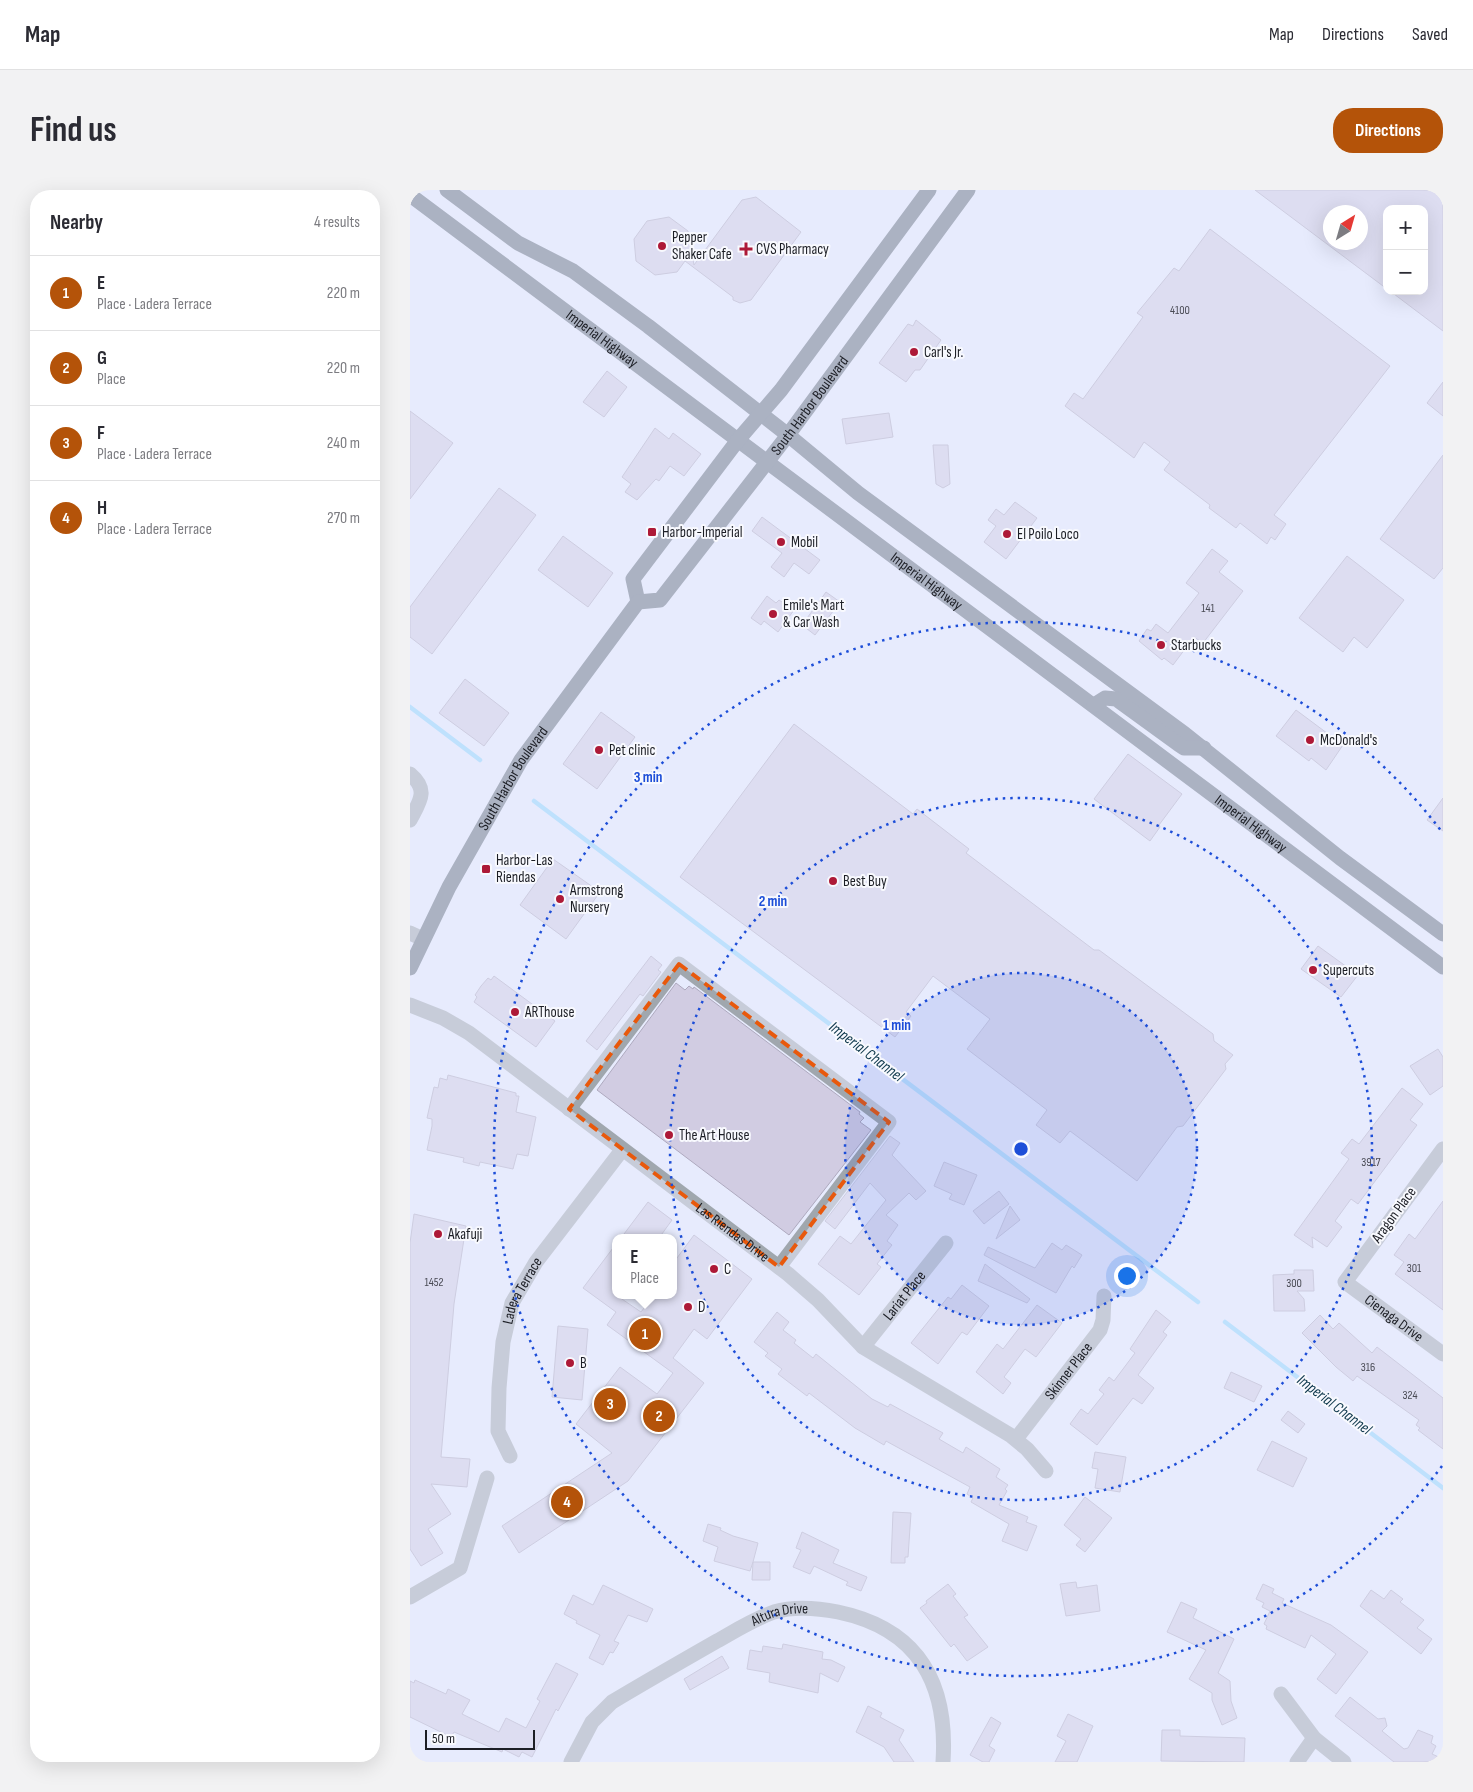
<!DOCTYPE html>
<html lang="en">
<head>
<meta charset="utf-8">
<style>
	body { margin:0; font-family:"Sofia Sans Condensed",sans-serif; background:#f2f2f3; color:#2b2b33 }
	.controls { position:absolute; right:15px; top:15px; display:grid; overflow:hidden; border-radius:10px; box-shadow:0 5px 20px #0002 }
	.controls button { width:45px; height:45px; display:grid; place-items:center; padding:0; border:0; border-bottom:1px solid #e1e1e2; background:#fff; color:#2b2b33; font:25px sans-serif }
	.compass { position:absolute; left:913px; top:15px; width:45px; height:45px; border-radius:50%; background:#fff; box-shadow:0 5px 20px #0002; rotate:37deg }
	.scale { position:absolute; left:15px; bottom:12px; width:110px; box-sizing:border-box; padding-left:5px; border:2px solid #1c1e25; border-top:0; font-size:14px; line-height:18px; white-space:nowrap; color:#1c1e25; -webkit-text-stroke:4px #f8f9fe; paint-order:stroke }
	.you { position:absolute; left:716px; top:1085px; width:18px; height:18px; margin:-12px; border:4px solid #fff; border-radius:50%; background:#1a73e8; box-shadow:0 0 0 8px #1a73e833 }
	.badge { display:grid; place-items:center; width:32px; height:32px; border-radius:50%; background:#b45309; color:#fff; font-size:16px; font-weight:700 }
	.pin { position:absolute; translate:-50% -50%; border:2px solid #fff; box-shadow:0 1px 5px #0006 }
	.popup { position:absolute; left:202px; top:1044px; width:65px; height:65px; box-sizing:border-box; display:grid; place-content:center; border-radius:10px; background:#fff; filter:drop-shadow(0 1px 4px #0005); font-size:16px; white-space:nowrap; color:#7c7c81 }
	.popup b { font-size:19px; color:#2b2b33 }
	.popup::after { content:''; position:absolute; left:50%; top:100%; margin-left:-10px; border:10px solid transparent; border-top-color:#fff }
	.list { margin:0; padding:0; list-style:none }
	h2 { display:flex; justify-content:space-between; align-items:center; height:65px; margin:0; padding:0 20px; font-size:21px }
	h2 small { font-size:16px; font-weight:400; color:#7c7c81 }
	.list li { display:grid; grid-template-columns:32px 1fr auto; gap:15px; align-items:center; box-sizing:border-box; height:75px; padding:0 20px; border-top:1px solid #e1e1e2 }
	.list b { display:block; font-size:19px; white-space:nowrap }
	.list p { margin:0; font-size:16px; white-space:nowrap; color:#7c7c81 }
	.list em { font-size:16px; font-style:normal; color:#7c7c81 }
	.map { position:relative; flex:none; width:1033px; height:1572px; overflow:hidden; border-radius:20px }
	header { display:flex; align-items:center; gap:30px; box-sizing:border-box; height:70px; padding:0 25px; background:#fff; border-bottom:1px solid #e1e1e2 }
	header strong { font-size:24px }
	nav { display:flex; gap:28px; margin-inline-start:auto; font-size:18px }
	.intro { display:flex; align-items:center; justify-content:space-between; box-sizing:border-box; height:120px; padding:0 30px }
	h1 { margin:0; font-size:35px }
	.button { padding:12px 22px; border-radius:20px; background:#b45309; color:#fff; font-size:18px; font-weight:700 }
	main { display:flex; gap:30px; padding:0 30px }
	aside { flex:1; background:#fff; border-radius:20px; box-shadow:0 5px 20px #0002 }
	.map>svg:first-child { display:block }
</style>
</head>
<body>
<header>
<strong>Map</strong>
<nav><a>Map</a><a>Directions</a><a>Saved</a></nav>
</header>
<div class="intro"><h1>Find us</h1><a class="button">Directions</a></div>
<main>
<aside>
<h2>Nearby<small>4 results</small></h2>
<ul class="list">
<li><span class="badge">1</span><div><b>E</b><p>Place · Ladera Terrace</p></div><em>220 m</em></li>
<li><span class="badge">2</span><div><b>G</b><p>Place</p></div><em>220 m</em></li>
<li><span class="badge">3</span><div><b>F</b><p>Place · Ladera Terrace</p></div><em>240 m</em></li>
<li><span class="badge">4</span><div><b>H</b><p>Place · Ladera Terrace</p></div><em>270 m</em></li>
</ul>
</aside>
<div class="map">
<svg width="1033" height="1572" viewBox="0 0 1033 1572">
	<rect width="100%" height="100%" fill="#e7ebfd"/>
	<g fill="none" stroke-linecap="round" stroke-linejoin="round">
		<path stroke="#8dd4fc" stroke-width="4.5" d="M 0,517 L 70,570
			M 124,611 L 788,1112
			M 815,1132 L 1033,1298"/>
	</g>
	<path fill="#d1cce2" stroke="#aea9be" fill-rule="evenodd" d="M 845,0 L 1033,0 L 1033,141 L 980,101 L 1014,101 L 1014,19 L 977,19 L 977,99 ZM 920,22 L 950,22 L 950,52 L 920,52 Z
		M 346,7 L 391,42 L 341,110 L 330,113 L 323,110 L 323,107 L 275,71 L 267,82 L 245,85 L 226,71 L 224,49 L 237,31 L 259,27 L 278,41 L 284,75 L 332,10 Z
		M 800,39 L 980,176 L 864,325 L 876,334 L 865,350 L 861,347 L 857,354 L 830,333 L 826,338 L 799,318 L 800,315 L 754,280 L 760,272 L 734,252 L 724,268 L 655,216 L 664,203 L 673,209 L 733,127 L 727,123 L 764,78 L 769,81 Z
		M 506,130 L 531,150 L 510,180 L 505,180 L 496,192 L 469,173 L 498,134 L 503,136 Z
		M 197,181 L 217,197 L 194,227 L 173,212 Z
		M 1033,192 L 1033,226 L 1017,213 Z
		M 0,221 L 43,253 L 0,309 Z
		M 479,223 L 483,247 L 436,254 L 432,229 Z
		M 245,238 L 259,249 L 263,243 L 291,264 L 274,286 L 260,276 L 249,291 L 246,289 L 244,291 L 227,310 L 215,302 L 221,294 L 212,287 Z
		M 523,255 L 538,255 L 540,294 L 533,298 L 526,294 Z
		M 1033,265 L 1033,378 L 1024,389 L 970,349 Z
		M 89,298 L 126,325 L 22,464 L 0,447 L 0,417 Z
		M 605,312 L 627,328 L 596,369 L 574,352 L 586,336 L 578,330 L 586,319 L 594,325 Z
		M 352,327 L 410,370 L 399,384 L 384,373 L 374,387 L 361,377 L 372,363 L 342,341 Z
		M 153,346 L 203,383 L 178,417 L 128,380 Z
		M 802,359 L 818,371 L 809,382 L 833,401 L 793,453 L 784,447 L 763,475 L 754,468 L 752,470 L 729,451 L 737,439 L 741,441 L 746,434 L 758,443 L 789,403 L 776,393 Z
		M 937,366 L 994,410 L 957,458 L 944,447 L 933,462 L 889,428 Z
		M 416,402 L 430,412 L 405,445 L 392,435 Z
		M 357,406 L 366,413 L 369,410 L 384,420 L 368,442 L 354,431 L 351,435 L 341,428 Z
		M 55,489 L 99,523 L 74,556 L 29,523 Z
		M 886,520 L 933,555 L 916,580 L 901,568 L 899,571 L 866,546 Z
		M 191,522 L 225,547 L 187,599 L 153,574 Z
		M 384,534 L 503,624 L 507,619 L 559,659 L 556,663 L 684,760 L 689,760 L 803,844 L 804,851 L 823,865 L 815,874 L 816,879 L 773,936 L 767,937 L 727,991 L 660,941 L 650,953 L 626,935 L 637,920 L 557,859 L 580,829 L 523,786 L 496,822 L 501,826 L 485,847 L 270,687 Z
		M 718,564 L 772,604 L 749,635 L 750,637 L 740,651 L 684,609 Z
		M 1033,608 L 1033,641 L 1017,630 Z
		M 143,669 L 190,702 L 156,749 L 110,715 Z
		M 908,756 L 948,785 L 931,807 L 891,779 Z
		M 241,766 L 252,775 L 248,780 L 251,782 L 233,806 L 230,804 L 187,860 L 176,851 Z
		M 84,786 L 145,831 L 126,857 L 64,812 L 67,807 L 65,805 L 71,796 L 78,788 L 81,790 Z
		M 266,793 L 275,800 L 279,796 L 283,799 L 284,797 L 450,922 L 449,924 L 454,928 L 450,932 L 461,940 L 379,1045 L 187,900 Z
		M 1028,859 L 1033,867 L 1033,896 L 1020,905 L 1000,876 Z
		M 38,885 L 106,903 L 106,906 L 109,906 L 106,922 L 126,927 L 118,966 L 107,964 L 103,979 L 70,972 L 69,976 L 53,972 L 54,968 L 17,960 L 22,936 L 22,929 L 17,928 L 24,897 L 28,898 L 30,888 L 37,890 Z
		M 992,898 L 1013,914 L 1000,930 L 1007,935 L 948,1014 L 941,1009 L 925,1031 L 932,1037 L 917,1057 L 902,1047 L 903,1058 L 884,1045 L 939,969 L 931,963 L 942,949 L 949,954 Z
		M 480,946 L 490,953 L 482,965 L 516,1001 L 506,1010 L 499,1003 L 476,1025 L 488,1035 L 477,1051 L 482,1055 L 467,1074 L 471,1077 L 449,1105 L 408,1074 L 430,1046 L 441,1054 L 476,1010 L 460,993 L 425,1039 L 415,1031 Z
		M 534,972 L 567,985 L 554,1015 L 539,1009 L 542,1004 L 524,996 Z
		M 589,1001 L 599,1014 L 574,1034 L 563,1021 Z
		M 1033,1011 L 1033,1120 L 985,1084 L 994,1072 L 984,1065 L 999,1044 L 1005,1049 Z
		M 238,1012 L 262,1030 L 249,1048 L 211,1048 Z
		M 600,1016 L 610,1030 L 586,1049 Z
		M 4,1024 L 56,1036 L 44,1114 L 31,1267 L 60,1269 L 57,1297 L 21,1294 L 41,1324 L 18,1339 L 33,1363 L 11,1376 L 0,1359 L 0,1053 Z
		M 284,1045 L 342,1089 L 297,1149 L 284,1139 L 263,1168 L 294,1193 L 218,1291 L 109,1363 L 92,1336 L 202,1263 L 166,1234 L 210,1177 L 247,1204 L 263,1183 L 197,1135 L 206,1122 L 173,1098 L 206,1054 L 206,1105 L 231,1122 L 244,1105 L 264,1105 L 264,1072 Z
		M 642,1053 L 652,1060 L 656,1055 L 672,1065 L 664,1078 L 662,1076 L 646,1103 L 574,1065 L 578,1057 L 625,1078 Z
		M 575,1074 L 620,1109 L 617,1113 L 568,1091 Z
		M 884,1080 L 903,1080 L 904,1101 L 887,1101 L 894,1109 L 895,1121 L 864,1121 L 863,1085 L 884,1084 Z
		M 552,1095 L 579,1116 L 557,1145 L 552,1142 L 528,1174 L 501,1153 L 538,1107 L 541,1109 Z
		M 627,1115 L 652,1133 L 626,1167 L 615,1159 L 594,1187 L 601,1193 L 593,1204 L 566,1182 L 587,1154 L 593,1159 Z
		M 746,1120 L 761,1132 L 753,1142 L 757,1145 L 728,1185 L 744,1198 L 732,1214 L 723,1208 L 687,1255 L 660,1234 L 671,1219 L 678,1224 L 694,1204 L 689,1200 L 699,1187 L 704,1191 L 725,1163 L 720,1159 Z
		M 367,1122 L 379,1132 L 373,1140 L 386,1150 L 384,1153 L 403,1168 L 406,1164 L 462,1209 L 478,1217 L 480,1214 L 533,1243 L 529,1249 L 553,1263 L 556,1257 L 590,1279 L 586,1287 L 598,1295 L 595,1299 L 597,1301 L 589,1315 L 618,1327 L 616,1332 L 627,1336 L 617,1361 L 592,1351 L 599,1334 L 561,1312 L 563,1308 L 557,1304 L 560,1297 L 476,1251 L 474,1255 L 445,1238 L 399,1203 L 397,1206 L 368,1184 L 372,1179 L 355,1166 L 358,1163 L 344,1152 Z
		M 910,1125 L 923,1139 L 929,1133 L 962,1163 L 967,1157 L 1033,1208 L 1033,1259 L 1008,1240 L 1010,1238 L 1006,1235 L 1009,1230 L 947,1186 L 943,1191 L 926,1177 L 892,1143 Z
		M 148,1136 L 178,1139 L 172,1210 L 142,1207 Z
		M 821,1182 L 852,1196 L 844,1212 L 814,1198 Z
		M 878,1221 L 895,1234 L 888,1243 L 871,1230 Z
		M 862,1251 L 897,1268 L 883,1297 L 847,1280 Z
		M 685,1262 L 716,1267 L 710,1302 L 685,1298 L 688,1279 L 682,1278 Z
		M 675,1307 L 702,1328 L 675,1362 L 666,1355 L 671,1349 L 654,1335 Z
		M 483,1322 L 501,1323 L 498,1367 L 495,1367 L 495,1373 L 481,1373 Z
		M 298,1334 L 311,1338 L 310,1340 L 323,1346 L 348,1353 L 343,1372 L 360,1372 L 360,1390 L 342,1390 L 343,1372 L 340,1381 L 304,1371 L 308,1357 L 293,1351 Z
		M 392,1342 L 429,1360 L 423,1373 L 457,1387 L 451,1401 L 436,1395 L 438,1392 L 404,1376 L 400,1384 L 383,1377 L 391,1360 L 386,1358 Z
		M 666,1392 L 667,1398 L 687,1395 L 690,1421 L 656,1426 L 650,1394 Z
		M 538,1394 L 546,1404 L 543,1406 L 558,1425 L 554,1427 L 578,1457 L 557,1471 L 544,1454 L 541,1457 L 510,1418 L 517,1413 L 516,1411 Z
		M 853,1394 L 864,1399 L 862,1403 L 874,1409 L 872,1413 L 921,1435 L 958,1462 L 926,1504 L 907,1489 L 926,1464 L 901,1445 L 895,1458 L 856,1439 L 857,1436 L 854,1434 L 860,1421 L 852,1417 L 854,1413 L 846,1409 Z
		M 193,1395 L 243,1419 L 237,1432 L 218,1425 L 204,1451 L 209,1453 L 203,1463 L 200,1462 L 193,1475 L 179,1468 L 190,1445 L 166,1433 L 167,1431 L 154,1424 L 163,1405 L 183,1415 Z
		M 961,1400 L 974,1409 L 981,1400 L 993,1409 L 990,1412 L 1014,1430 L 1007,1438 L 1022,1449 L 1011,1464 L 950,1416 Z
		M 771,1412 L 787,1419 L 783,1428 L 824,1449 L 808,1483 L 820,1491 L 821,1511 L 827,1528 L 812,1535 L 802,1510 L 802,1503 L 779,1489 L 796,1460 L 757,1442 Z
		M 373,1454 L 413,1462 L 412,1469 L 421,1470 L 435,1477 L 428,1492 L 410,1483 L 408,1503 L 359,1492 L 360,1483 L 337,1479 L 340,1460 L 352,1462 L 353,1456 L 372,1459 Z
		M 312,1466 L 319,1478 L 280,1500 L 274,1489 Z
		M 146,1473 L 168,1484 L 148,1521 L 146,1519 L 122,1567 L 112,1562 L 109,1567 L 93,1559 L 92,1562 L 44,1542 L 41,1547 L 0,1527 L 0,1491 L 4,1493 L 5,1490 L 36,1504 L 38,1499 L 60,1510 L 52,1524 L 89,1542 L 96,1528 L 116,1538 L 130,1511 L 127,1509 Z
		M 940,1507 L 968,1529 L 975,1528 L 977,1536 L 972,1541 L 994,1559 L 998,1558 L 1008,1540 L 1023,1546 L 1021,1553 L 1026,1556 L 1022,1564 L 1033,1569 L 1033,1572 L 984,1572 L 925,1526 Z
		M 458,1516 L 472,1523 L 470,1527 L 494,1540 L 489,1550 L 504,1572 L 484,1572 L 474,1557 L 446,1542 Z
		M 658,1524 L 683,1536 L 667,1572 L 645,1572 L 656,1551 L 647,1546 Z
		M 581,1527 L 591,1533 L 579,1556 L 585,1560 L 579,1572 L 573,1572 L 560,1565 Z
		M 752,1540 L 770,1540 L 770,1546 L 835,1548 L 834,1572 L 751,1571 Z"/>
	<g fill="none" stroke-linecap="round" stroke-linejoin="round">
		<g stroke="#a0a7ae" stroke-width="15">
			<path d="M 0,584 C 19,600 10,611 0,630"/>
			<path d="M 0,743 L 13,749"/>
			<path id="s1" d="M 0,815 L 33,828 L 59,843 L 378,1084 L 408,1110 L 453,1157 L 600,1245 L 617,1259 L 636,1281"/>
			<path d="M 159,919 L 269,774 L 479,932 L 369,1077"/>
			<path id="s2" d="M 1033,959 L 935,1092 L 1033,1164"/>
			<path id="s3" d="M 453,1157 L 536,1053"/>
			<path id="s4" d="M 606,1249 L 690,1140 L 693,1130 L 694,1106"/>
			<path id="s5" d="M 100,1266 L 88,1241 L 89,1198 L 93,1152 L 102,1113 L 126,1072 L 212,960"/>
			<path d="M 0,1407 L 50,1378 L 77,1288"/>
			<path d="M 871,1504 L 904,1548 L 934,1572"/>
			<path id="s6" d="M 161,1572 L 182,1532 L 202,1512 C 237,1491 272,1471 307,1451 C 325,1441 344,1429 364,1422 C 385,1416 407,1418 428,1422 C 509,1439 538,1494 533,1572"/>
			<path d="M 887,1572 L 904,1548"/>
		</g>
		<g stroke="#626d7b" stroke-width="15">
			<path d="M 37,0 L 108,53 L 163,81 L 238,136 L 378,245 L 448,303 L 775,544 L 930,668 L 1033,744"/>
			<path id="s7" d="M 0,5 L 1033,777"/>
			<path d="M 228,412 L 223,389 L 328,250 L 371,200 L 519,0"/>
			<path d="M 684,515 L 695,508 L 706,509 L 768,554 L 774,558 L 794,558"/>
			<path id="s8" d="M 0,778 L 39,697 L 111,570 L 228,412 L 250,410 L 378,245 L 558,0"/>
		</g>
	</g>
	<path d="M0 0H1033V1572H0ZM 269,774 L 479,932 L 369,1077 L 159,919 Z" fill="#e7ebfd" fill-opacity=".55" fill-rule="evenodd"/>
	<path fill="none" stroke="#e8590c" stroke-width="4" stroke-dasharray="10 6" stroke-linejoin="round" d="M 269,774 L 479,932 L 369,1077 L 159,919 Z"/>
	<circle cx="611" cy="959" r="176" fill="#1d4ed8" fill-opacity=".12"/>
	<g fill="none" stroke="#1d4ed8" stroke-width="2.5" stroke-dasharray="2.5 5">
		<circle cx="611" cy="959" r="176"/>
		<circle cx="611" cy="959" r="351"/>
		<path d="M1032 1276A527 527 0 1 1 1032 642"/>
	</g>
	<g fill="#ad1937" stroke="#f8f9fe" stroke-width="2">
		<circle cx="252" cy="56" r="5"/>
		<path d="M333.5 51.5h5v5h5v5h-5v5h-5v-5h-5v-5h5z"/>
		<circle cx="504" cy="162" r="5"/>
		<rect x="237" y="337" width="10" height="10" rx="2.5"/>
		<circle cx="597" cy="344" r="5"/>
		<circle cx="371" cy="352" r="5"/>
		<circle cx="363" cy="424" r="5"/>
		<circle cx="751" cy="455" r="5"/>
		<circle cx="900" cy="550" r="5"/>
		<circle cx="189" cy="560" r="5"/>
		<rect x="71" y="674" width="10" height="10" rx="2.5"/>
		<circle cx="423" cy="691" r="5"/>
		<circle cx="150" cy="709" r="5"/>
		<circle cx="903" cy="780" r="5"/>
		<circle cx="105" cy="822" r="5"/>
		<circle cx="259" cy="945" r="5"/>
		<circle cx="28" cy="1044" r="5"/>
		<circle cx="304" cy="1079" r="5"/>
		<circle cx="278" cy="1117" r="5"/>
		<circle cx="160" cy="1173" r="5"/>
	</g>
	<g text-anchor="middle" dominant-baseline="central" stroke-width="4" stroke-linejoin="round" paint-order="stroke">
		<g font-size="12" fill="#494a54">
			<text x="770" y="120">4100</text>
			<text x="798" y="418">141</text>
			<text x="961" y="972">3917</text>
			<text x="1004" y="1078">301</text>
			<text x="24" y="1092">1452</text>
			<text x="884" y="1093">300</text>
			<text x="958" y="1177">316</text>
			<text x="1000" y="1205">324</text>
		</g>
		<g font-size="15" fill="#1c1e25" stroke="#f8f9fe" text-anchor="start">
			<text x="262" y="47">Pepper<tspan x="262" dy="17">Shaker Cafe</tspan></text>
			<text x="346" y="59">CVS Pharmacy</text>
			<text x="514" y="162">Carl's Jr.</text>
			<text x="252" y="342">Harbor-Imperial</text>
			<text x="607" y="344">El Poilo Loco</text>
			<text x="381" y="352">Mobil</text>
			<text x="373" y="415">Emile's Mart<tspan x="373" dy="17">&amp; Car Wash</tspan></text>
			<text x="761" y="455">Starbucks</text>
			<text x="910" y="550">McDonald's</text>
			<text x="199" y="560">Pet clinic</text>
			<text x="86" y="670">Harbor-Las<tspan x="86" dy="17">Riendas</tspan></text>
			<text x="433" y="691">Best Buy</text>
			<text x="160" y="700">Armstrong<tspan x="160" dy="17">Nursery</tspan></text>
			<text x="913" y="780">Supercuts</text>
			<text x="115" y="822">ARThouse</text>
			<text x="269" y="945">The Art House</text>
			<text x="38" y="1044">Akafuji</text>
			<text x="314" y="1079">C</text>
			<text x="288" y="1117">D</text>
			<text x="170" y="1173">B</text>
		</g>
		<g font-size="15" fill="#1c1e25" stroke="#f8f9fe">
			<text stroke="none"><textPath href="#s7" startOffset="240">Imperial Highway</textPath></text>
			<text stroke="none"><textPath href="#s8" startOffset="700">South Harbor Boulevard</textPath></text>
			<text stroke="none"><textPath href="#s7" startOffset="645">Imperial Highway</textPath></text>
			<text stroke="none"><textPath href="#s8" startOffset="216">South Harbor Boulevard</textPath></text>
			<text stroke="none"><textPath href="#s7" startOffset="1050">Imperial Highway</textPath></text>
			<text transform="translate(984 1025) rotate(-54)">Aragon Place</text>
			<text stroke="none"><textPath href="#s1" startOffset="396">Las Riendas Drive</textPath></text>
			<text stroke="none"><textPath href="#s5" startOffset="172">Ladera Terrace</textPath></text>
			<text stroke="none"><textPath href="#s3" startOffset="66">Lariat Place</textPath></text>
			<text stroke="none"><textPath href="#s2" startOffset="226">Cienaga Drive</textPath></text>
			<text stroke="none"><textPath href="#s4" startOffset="86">Skinner Place</textPath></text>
			<text stroke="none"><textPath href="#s6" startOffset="264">Altura Drive</textPath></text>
		</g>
		<g font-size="16" font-style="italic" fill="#0d374b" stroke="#f8f9fe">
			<text transform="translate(456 862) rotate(37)">Imperial Channel</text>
			<text transform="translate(924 1215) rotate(37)">Imperial Channel</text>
		</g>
	</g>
	<circle cx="611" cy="959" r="8" fill="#1d4ed8" stroke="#f8f9fe" stroke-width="2.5"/>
	<g font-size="15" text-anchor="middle" font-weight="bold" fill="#1d4ed8" stroke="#f8f9fe" stroke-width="4" stroke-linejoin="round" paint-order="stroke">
		<text x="238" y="592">3 min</text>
		<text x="363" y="716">2 min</text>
		<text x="487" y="840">1 min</text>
	</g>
</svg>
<div class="controls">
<button>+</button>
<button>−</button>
</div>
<svg class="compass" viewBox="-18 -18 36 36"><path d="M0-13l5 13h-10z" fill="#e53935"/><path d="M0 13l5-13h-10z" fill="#7c7c81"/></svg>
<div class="scale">50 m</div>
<div class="you"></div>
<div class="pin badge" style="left:235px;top:1144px">1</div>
<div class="popup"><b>E</b>Place</div>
<div class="pin badge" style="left:249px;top:1226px">2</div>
<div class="pin badge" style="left:200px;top:1214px">3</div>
<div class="pin badge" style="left:157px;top:1312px">4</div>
</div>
</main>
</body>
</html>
